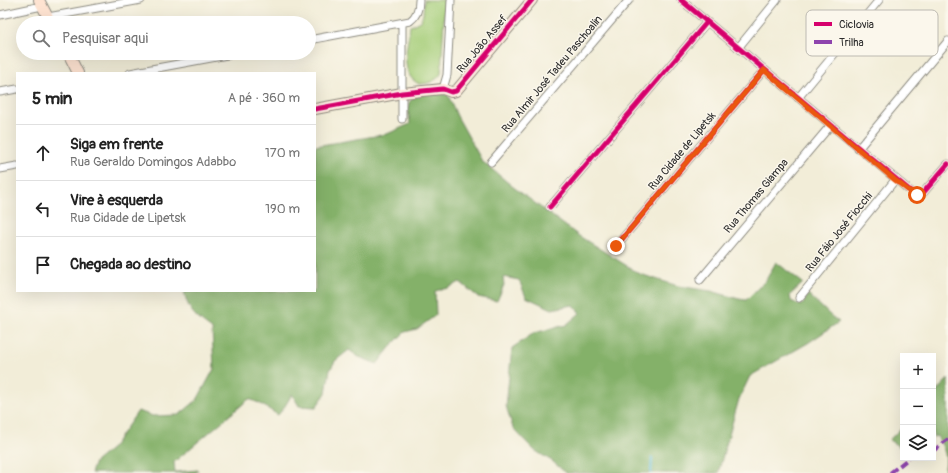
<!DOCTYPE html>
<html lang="pt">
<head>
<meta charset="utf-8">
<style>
	body { margin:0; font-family:Pangolin,sans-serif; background:#f2f2f2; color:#222 }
	.controls { position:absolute; right:12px; bottom:12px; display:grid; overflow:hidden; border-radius:0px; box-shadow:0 4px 16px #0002 }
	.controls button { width:36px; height:36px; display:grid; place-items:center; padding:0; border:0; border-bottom:1px solid #e0e0e0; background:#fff; color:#222; font:20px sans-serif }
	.stop { position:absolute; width:12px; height:12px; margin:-9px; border:3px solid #ea580c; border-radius:50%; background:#fff }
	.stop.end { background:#ea580c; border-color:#fff; box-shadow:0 1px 4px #0008 }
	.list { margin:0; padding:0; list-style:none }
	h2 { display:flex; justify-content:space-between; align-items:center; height:52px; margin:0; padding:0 16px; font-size:17px }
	h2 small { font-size:13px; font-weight:400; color:#767676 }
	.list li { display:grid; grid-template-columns:26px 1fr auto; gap:12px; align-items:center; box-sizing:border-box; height:56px; padding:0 16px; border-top:1px solid #e0e0e0 }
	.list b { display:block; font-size:15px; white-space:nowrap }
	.list p { margin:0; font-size:13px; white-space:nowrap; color:#767676 }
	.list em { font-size:13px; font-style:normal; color:#767676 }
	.icon { flex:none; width:22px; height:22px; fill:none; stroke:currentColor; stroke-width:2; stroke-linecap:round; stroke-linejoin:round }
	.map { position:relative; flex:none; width:948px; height:473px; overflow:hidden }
	.search { position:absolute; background:#fff; box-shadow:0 4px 16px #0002; left:16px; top:16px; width:300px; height:44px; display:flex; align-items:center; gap:10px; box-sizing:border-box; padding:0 14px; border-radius:22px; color:#767676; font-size:15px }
	.panel { position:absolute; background:#fff; box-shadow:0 4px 16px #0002; left:16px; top:72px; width:300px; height:220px; border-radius:0px }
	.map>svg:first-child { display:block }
</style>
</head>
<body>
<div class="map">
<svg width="948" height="473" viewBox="0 0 948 473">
	<rect width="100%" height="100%" fill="#fbf7ec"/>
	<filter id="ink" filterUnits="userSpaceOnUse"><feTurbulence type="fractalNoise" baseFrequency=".025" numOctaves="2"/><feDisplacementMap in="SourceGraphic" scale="8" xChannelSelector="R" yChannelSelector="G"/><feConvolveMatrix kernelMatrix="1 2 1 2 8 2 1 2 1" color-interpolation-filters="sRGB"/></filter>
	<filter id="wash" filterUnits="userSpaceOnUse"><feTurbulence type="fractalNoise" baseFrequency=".012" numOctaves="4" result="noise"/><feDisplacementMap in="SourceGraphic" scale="16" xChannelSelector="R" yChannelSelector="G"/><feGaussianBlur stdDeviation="0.9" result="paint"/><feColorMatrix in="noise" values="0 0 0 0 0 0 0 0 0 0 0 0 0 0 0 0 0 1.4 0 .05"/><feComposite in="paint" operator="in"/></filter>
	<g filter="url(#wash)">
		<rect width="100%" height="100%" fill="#f2edd8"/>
		<path fill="#a6ce79" stroke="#687c52" d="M 424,0 L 445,0 L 441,74 C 436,81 428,84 419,84 C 398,73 408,45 410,26 L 420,21 L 423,15 Z"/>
		<path fill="#84b169" stroke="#586e4a" d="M 436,92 L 448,95 L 457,116 L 482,161 L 512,186 L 579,236 L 640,274 L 678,286 L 711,291 L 739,299 L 746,300 L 766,280 L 776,262 L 803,283 L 790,295 L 791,301 L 800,305 L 803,304 L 808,294 L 831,316 L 839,322 L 808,343 L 750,376 L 739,399 L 718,473 L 566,473 L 552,461 L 534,450 L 513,428 L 506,406 L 512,348 L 534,333 L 566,325 L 580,313 L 573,305 L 552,309 L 526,297 L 519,280 L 503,277 L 504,285 L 497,301 L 478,297 L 460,282 L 448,288 L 435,291 L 436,315 L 417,329 L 405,332 L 392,345 L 377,364 L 359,357 L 349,350 L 335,361 L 330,370 L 326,393 L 316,407 L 299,406 L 292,394 L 285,406 L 278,415 L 259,403 L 249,399 L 174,462 L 175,472 L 198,470 L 196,473 L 91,473 L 95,462 L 113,447 L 138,411 L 153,416 L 179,415 L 197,400 L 214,369 L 212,329 C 196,318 188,311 184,291 L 315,291 L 315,146 L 387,134 L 410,124 C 410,119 408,113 408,108 C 408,94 426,94 436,92 Z
			M 948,379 L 948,473 L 944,473 C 948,456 945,451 937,436 L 933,437 L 933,395 Z
			M 903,426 L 903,449 L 889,440 Z"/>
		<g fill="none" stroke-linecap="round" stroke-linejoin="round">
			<path stroke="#58bbd6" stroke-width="2.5" d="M 651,473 L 652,458"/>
		</g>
	</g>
	<g filter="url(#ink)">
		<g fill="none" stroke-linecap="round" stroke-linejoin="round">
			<g stroke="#8e8c82" stroke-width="9">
				<path id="street" d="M 681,0 L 909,190 L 917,195 L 923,193 L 948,164
					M 0,15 L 42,6
					M 48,17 L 141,0
					M 402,23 L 402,119
					M 309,40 L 410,21 C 417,16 419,8 419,0
					M 738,48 L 777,0
					M 130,73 L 238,53
					M 443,89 L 447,75 L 451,0
					M 0,92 L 17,89
					M 798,98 L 879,0
					M 858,149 L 948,41
					M 491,162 L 629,0
					M 0,169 L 17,166
					M 550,207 L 707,22
					M 616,246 L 764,70
					M 700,280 L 830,126
					M 799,298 L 895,180"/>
			</g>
			<g stroke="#8e8c82" stroke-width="12">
				<path id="secondary" d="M 39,0 L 51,23
					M 68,53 L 78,73
					M 315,109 L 402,93 L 443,89 L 451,92 L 456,91 L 532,0"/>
			</g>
			<use href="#street" stroke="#fff" stroke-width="7"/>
			<use href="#secondary" stroke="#fee3d1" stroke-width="10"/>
			<path stroke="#8e44ad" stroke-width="4" stroke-dasharray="8 4" stroke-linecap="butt" d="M 933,451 L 948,439
				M 890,473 L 909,458"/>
			<g stroke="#fbf7ec" stroke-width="8">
				<path id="cycleway" d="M 681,0 L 909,190 L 917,195 L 923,193 L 948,164
					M 315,109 L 402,93 L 443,89 L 451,92 L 456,91 L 532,0
					M 550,207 L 707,22
					M 616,246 L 764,70"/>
			</g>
			<use href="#cycleway" stroke="#d6006c" stroke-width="5"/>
		</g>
	</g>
	<g fill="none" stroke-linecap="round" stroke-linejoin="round" filter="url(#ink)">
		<path stroke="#ea580c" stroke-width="5" d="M 616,246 L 764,70 L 895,180 L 908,190 L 917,195"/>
	</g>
	<g text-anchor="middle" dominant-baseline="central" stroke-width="3" stroke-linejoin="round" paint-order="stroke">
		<g font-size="11" fill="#2b2b2b" stroke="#fbf7ec">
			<text transform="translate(482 44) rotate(-50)">Rua João Assef</text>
			<text transform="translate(552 74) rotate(-50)">Rua Almir José Tadeu Paschoalin</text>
			<text transform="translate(682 151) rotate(-50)">Rua Cidade de Lipetsk</text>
			<text transform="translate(756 196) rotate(-50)">Rua Thomas Giampa</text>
			<text transform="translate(839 232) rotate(-51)">Rua Fáio José Fiocchi</text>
		</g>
	</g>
	<rect x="806" y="10" width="132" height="46" rx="6" fill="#fbf7ec" stroke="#bdbab2" stroke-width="1"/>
	<rect x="814" y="22" width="18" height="4" fill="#d6006c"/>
	<rect x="814" y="40" width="18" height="4" fill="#8e44ad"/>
	<g font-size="11" fill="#2b2b2b">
		<text x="839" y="28">Ciclovia</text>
		<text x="839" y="46">Trilha</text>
	</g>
</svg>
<div class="controls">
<button>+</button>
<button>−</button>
<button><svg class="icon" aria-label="layers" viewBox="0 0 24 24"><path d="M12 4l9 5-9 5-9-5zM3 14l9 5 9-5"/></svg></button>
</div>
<div class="stop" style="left:917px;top:195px"></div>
<div class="stop end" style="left:616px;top:246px"></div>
<div class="search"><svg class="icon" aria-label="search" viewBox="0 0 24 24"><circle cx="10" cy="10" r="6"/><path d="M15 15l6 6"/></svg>Pesquisar aqui</div>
<section class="panel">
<h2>5 min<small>A pé · 360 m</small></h2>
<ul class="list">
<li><svg class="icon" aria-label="ahead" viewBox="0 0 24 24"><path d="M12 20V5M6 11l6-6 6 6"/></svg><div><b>Siga em frente</b><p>Rua Geraldo Domingos Adabbo</p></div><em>170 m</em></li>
<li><svg class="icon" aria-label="left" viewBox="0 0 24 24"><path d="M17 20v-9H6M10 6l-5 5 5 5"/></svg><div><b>Vire à esquerda</b><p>Rua Cidade de Lipetsk</p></div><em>190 m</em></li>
<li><svg class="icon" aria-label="arrive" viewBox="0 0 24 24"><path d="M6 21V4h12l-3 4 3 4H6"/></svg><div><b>Chegada ao destino</b></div></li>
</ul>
</section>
</div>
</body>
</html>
